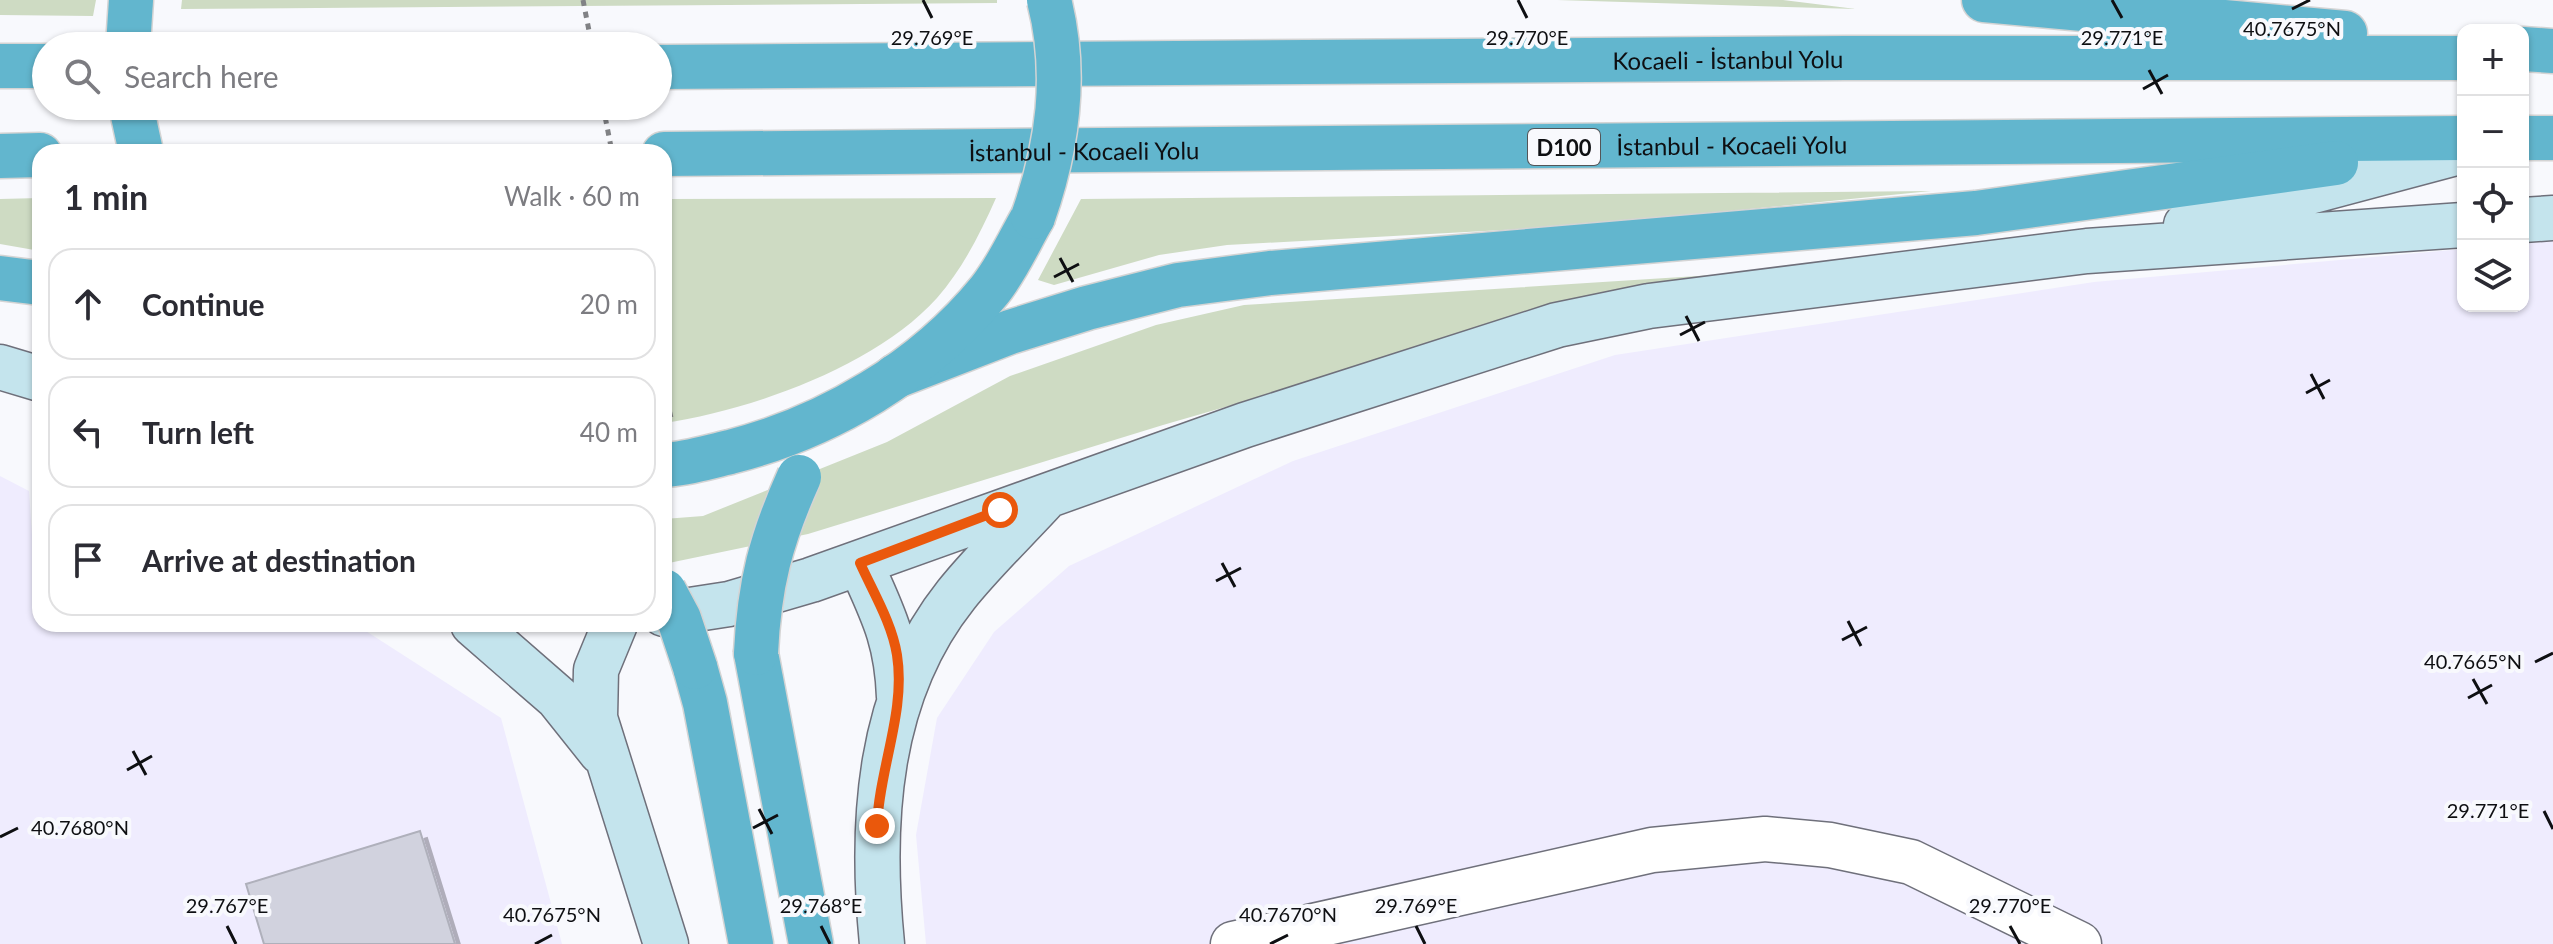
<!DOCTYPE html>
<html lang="en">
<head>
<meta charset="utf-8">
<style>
	body { margin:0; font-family:Lato,sans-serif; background:#f2f2f3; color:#2b2b33 }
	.controls { position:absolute; right:24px; top:24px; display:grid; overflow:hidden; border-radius:16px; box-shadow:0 2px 6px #0004 }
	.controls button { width:72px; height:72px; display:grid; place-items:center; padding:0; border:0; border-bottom:2px solid #e1e1e2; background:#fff; color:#2b2b33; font:40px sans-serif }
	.stop { position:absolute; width:24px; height:24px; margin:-18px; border:6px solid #ea580c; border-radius:50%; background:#fff }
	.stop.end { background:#ea580c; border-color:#fff; box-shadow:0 2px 8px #0008 }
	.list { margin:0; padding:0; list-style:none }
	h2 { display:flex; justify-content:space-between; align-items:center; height:104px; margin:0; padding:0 32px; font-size:34px }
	h2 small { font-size:26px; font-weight:400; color:#7c7c81 }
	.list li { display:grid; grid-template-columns:52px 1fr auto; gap:24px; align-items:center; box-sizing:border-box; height:112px; margin:0 16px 16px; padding:0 16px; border:2px solid #e1e1e2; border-radius:24px }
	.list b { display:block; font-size:30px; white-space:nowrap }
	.list em { font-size:26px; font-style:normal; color:#7c7c81 }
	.icon { flex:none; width:44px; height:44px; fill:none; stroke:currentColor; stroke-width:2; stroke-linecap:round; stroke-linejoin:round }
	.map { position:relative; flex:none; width:2553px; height:944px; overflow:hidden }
	.search { position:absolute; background:#fff; box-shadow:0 2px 6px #0004; left:32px; top:32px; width:640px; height:88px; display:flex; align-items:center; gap:20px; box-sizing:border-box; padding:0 28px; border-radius:44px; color:#7c7c81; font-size:30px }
	.panel { position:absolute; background:#fff; box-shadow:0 2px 6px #0004; left:32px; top:144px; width:640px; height:488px; border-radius:24px }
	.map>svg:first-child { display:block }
</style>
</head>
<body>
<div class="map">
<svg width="2553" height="944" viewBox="0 0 2553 944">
	<defs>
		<filter id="shadow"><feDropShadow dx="7" dy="7" stdDeviation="0" flood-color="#0004"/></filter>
	</defs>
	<rect width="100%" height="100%" fill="#f8f9fd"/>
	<path fill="#efecfe" d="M 2553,241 L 2553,944 L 926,944 L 916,835 L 937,718 L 994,632 L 1069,566 L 1293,461 L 1615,355 L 2094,282 L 2463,249 L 2463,306 L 2523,306 L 2523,244 Z
		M 0,476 L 29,491 L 34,564 L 40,563 L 40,624 L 355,624 L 501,718 L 562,944 L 0,944 Z"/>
	<path fill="#cedbc3" d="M 0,0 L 96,0 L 93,16 L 0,15 Z
		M 182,0 L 997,0 L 997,3 L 181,9 Z
		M 1557,0 L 1783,0 L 1856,9 Z
		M 1931,191 L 1577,226 L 1227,245 L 1159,255 L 1054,285 L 1038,280 L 1081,199 Z
		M 40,198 L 40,251 L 0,244 L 0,199 Z
		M 996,198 C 980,234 963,268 937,298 C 876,366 752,410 664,423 L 664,199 Z
		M 2087,251 L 1510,325 L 1163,425 L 808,534 L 664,564 L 664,519 L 703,516 L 887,442 L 1010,376 L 1156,325 L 1244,305 Z"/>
	<path fill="#d1d2de" stroke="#afb0bb" stroke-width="2" filter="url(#shadow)" d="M 420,831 L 455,944 L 264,944 L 246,884 Z"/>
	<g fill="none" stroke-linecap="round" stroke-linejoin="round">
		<g stroke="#6f707b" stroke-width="47">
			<path id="minor" d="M 1233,944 L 1652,850 L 1765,839 L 1830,845 L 1911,862 L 2079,944"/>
		</g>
		<g stroke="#6f707b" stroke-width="47">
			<path id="secondary" d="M 2523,220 L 2553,218
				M 2186,225 L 2463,151
				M 0,367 L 40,379
				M 860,563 C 883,614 897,640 899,697
				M 664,614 L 729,604 L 811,580 L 1245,425 L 1557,325 L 1649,306 L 2087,251 L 2463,225
				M 473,624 L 558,698 L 601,752
				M 615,624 L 596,670 L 595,718 L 666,944
				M 882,944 C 870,823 877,694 956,595 C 984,560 1017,529 1047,496"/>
		</g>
		<g stroke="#d4d4d4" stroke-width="47">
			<g id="trunk">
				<path d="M 1984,0 L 2345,33"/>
				<path d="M 128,46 L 131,0"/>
				<path d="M 2523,49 L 2553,51"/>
				<path d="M 0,66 L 46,66"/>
				<path id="s1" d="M 658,67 L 1846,58 L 2463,58"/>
				<path d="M 131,106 L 141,152"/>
				<path d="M 2523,138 L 2553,138"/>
				<path id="s2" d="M 664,154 L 2463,138"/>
				<path d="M 0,156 L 40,155"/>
				<path d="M 0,278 L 40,283"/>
				<path d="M 896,376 L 1010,332 L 1087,308 L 1178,285 L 1270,273 L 1976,213 L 2336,163"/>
				<path d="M 664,465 C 687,464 708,457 730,452 C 828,427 924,371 989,291 C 1007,269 1019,241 1033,217"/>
				<path d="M 756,653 L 811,944"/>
				<path d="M 695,667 L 705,703 L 751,944"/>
			</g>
		</g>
		<path stroke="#818285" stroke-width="5" stroke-dasharray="6 6" stroke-linecap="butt" d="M 583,0 L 592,46
			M 603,106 L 612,152
			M 664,388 L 672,422"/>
		<use href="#minor" stroke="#fff" stroke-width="44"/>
		<use href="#secondary" stroke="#c4e4ed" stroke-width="44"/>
		<use href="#trunk" stroke="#62b6ce" stroke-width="44"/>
		<g stroke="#d4d4d4" stroke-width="47" stroke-linecap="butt">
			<path id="trunk-bridge" d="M 1033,217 C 1058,146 1068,74 1049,0
				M 664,591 L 679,619 L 695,667
				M 756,653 C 759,585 771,539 799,477"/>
		</g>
		<use href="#trunk-bridge" stroke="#62b6ce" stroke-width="44"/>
	</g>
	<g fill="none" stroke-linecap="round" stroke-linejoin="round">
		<path stroke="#ea580c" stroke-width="10" d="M 877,826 C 879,769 906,712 897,655 C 892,623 873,592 860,563 L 1000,510"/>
	</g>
	<path fill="none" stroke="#0e0f12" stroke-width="3" d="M 923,0 L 932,18M 1518,0 L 1527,18M 2112,0 L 2122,18M 2292,9 L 2310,0M 2149,70 L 2162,94M 2143,89 L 2168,75M 1060,258 L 1073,282M 1054,277 L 1079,264M 1686,316 L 1699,341M 1680,335 L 1705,322M 2311,374 L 2324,399M 2306,393 L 2330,380M 1222,563 L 1235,587M 1216,581 L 1241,568M 1848,621 L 1861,646M 1842,640 L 1867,627M 2535,662 L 2553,653M 2473,679 L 2487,704M 2468,698 L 2492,685M 133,751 L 146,775M 127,770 L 152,756M 759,809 L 772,834M 2544,811 L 2553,829M 753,828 L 778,815M 0,837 L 18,828M 227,926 L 236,944M 821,926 L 830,944M 1416,926 L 1425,944M 2010,926 L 2020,944M 535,944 L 552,935M 1270,944 L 1288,935"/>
	<g text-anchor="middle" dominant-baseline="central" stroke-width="8" stroke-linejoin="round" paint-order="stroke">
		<rect fill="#f8f9fd" stroke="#545558" stroke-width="2" x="1528" y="129" width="72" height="36" rx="6"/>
		<g font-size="22" font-weight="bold" fill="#0e0f12">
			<text x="1564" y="147">D100</text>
		</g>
		<g font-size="24" fill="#0e0f12" stroke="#f8f9fd">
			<text stroke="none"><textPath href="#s1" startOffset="1070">Kocaeli - İstanbul Yolu</textPath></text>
			<text stroke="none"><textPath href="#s2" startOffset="1068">İstanbul - Kocaeli Yolu</textPath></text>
			<text stroke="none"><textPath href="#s2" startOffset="420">İstanbul - Kocaeli Yolu</textPath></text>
		</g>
	</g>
	<g font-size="20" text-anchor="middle" fill="#0e0f12" stroke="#f8f9fd" stroke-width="8" stroke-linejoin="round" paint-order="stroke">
		<text x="2292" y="36">40.7675°N</text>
		<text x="932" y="45">29.769°E</text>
		<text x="1527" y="45">29.770°E</text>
		<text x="2122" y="45">29.771°E</text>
		<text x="2473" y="669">40.7665°N</text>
		<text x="2488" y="818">29.771°E</text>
		<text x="80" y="835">40.7680°N</text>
		<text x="227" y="913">29.767°E</text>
		<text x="821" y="913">29.768°E</text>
		<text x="1416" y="913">29.769°E</text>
		<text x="2010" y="913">29.770°E</text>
		<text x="552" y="922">40.7675°N</text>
		<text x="1288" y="922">40.7670°N</text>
	</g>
</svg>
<div class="controls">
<button>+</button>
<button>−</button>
<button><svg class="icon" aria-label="locate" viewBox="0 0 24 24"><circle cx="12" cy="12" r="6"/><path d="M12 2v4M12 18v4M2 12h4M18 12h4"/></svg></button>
<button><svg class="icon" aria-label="layers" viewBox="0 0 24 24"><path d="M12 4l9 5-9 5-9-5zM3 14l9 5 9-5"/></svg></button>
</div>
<div class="stop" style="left:1000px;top:510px"></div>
<div class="stop end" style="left:877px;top:826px"></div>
<div class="search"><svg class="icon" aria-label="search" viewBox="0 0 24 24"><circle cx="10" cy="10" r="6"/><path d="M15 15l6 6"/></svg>Search here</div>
<section class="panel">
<h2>1 min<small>Walk · 60 m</small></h2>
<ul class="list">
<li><svg class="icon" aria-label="ahead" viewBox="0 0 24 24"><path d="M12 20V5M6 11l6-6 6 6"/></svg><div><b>Continue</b></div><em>20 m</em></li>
<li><svg class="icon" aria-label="left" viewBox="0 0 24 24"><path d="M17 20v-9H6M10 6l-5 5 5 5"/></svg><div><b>Turn left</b></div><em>40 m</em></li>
<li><svg class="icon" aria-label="arrive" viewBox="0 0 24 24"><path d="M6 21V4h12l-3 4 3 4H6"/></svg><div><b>Arrive at destination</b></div></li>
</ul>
</section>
</div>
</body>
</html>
